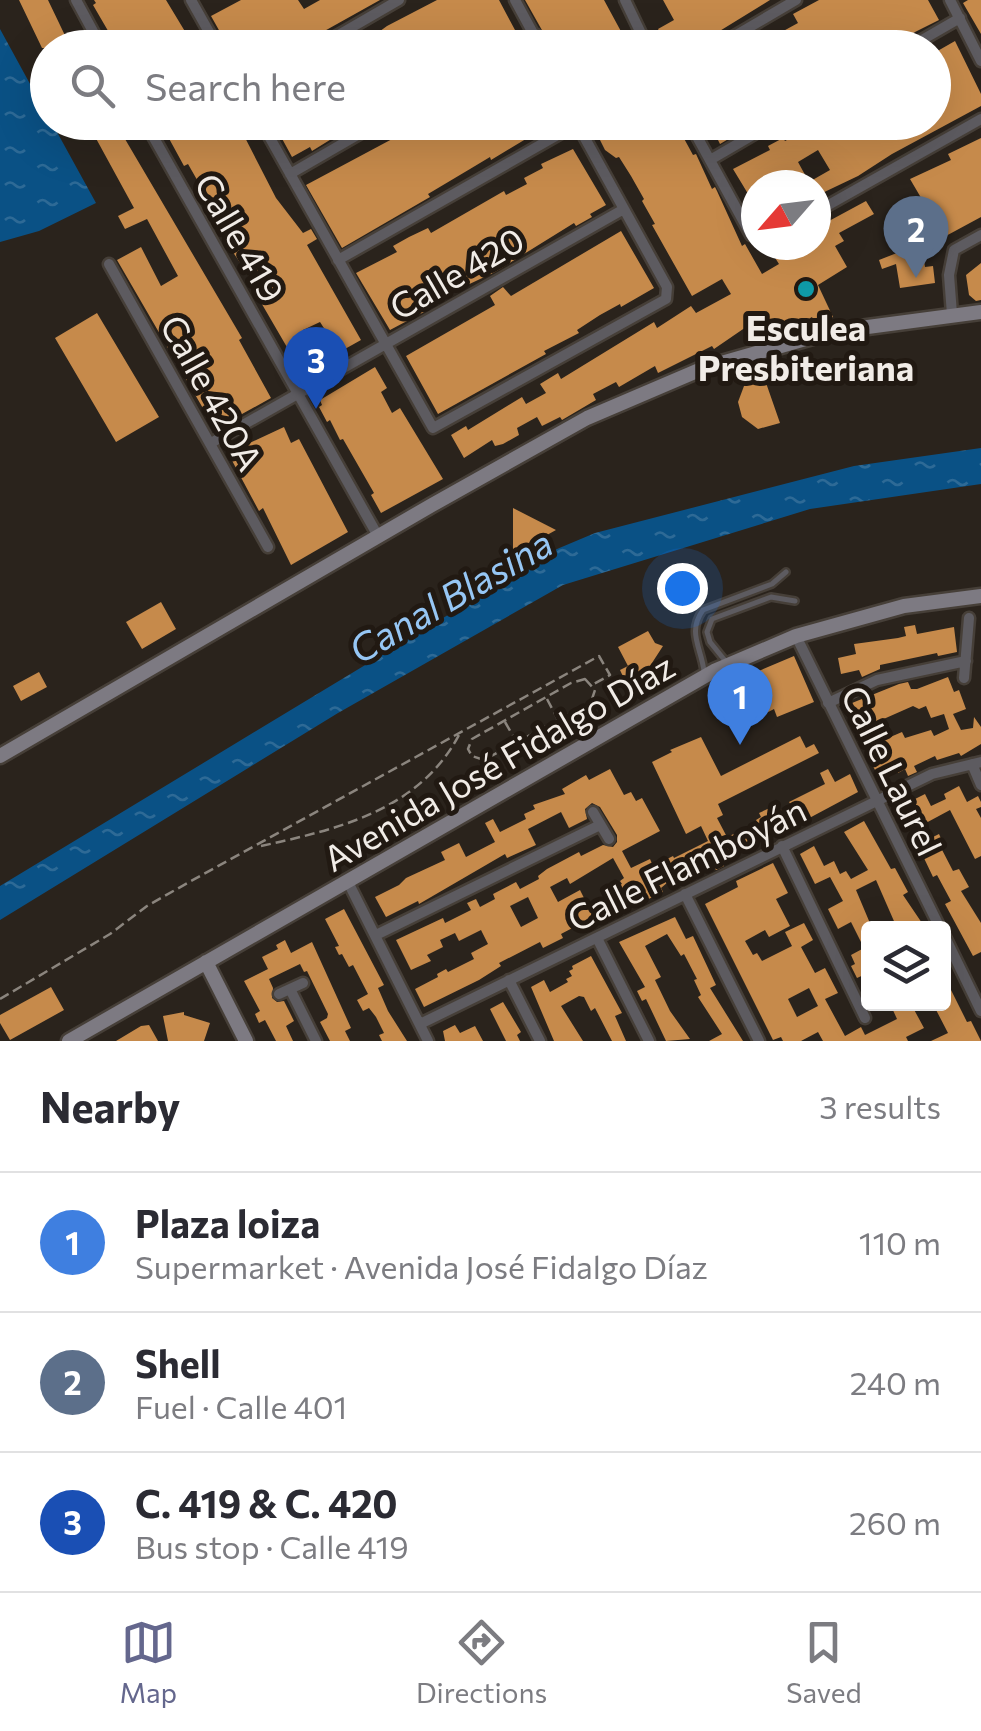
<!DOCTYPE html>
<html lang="en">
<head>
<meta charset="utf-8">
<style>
	body { margin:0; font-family:Commissioner,sans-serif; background:#f2f2f3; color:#2b2b33 }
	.controls { position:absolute; right:30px; bottom:30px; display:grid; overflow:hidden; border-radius:10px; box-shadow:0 10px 40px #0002 }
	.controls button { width:90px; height:90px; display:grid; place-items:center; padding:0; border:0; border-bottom:2px solid #e1e1e2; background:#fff; color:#2b2b33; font:50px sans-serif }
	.compass { position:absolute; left:741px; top:170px; width:90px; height:90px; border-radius:50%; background:#fff; box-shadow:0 10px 40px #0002; rotate:242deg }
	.you { position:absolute; left:682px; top:588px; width:35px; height:35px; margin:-25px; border:8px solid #fff; border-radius:50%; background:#1a73e8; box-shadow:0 0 0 15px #1a73e833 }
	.badge { display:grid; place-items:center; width:65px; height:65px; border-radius:50%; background:#64678d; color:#fff; font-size:32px; font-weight:700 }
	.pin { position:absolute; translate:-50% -82px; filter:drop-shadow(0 2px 5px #0008) }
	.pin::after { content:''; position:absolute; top:52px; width:35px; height:30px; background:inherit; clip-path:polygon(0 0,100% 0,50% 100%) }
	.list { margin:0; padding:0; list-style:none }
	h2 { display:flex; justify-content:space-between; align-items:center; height:130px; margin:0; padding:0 40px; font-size:42px }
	h2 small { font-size:32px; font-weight:400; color:#7c7c81 }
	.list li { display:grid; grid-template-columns:65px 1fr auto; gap:30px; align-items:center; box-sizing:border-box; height:140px; padding:0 40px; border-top:2px solid #e1e1e2 }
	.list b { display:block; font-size:38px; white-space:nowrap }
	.list p { margin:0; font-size:32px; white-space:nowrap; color:#7c7c81 }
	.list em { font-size:32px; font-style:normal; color:#7c7c81 }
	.icon { flex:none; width:55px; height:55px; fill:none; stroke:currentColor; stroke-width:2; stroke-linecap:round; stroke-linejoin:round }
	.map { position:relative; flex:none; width:981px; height:1041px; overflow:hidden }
	.search { position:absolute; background:#fff; box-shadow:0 10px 40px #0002; left:30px; right:30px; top:30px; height:110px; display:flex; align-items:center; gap:25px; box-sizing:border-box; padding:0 35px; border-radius:55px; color:#7c7c81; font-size:38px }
	.sheet { height:550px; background:#fff }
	nav { display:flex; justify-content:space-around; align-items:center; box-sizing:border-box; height:140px; border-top:2px solid #e1e1e2; background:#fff; font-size:28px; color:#7c7c81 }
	nav a { display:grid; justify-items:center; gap:5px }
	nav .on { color:#64678d }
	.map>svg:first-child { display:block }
</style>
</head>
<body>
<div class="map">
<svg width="981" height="1041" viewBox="0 0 981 1041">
	<defs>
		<pattern id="water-ripples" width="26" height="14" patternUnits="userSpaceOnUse" patternTransform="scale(2.5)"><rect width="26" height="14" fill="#0a5185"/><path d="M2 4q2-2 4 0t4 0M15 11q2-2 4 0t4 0" fill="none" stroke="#2e6a96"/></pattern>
	</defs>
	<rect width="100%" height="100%" fill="#2a231c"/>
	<path fill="url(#water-ripples)" d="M 0,29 L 47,115 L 48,122 L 52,123 L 96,203 L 39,231 L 0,242 Z
		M 981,448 L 981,484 L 810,509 L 563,585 L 338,713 L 0,920 L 0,886 L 557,549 L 595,533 L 854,466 Z"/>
	<path fill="#c68a4b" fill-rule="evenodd" d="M 19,0 L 48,0 L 71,48 L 42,48 Z
		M 94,0 L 166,0 L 195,48 L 118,48 L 93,5 L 96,3 Z
		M 241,0 L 298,0 L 304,9 L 320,0 L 380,0 L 294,48 L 229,48 L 211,16 Z
		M 437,0 L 499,0 L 515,30 L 479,48 L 357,48 L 387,26 Z
		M 525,0 L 604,0 L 630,48 L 552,48 Z
		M 663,0 L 770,0 L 692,48 L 668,48 L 658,29 L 674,20 Z
		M 819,0 L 928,0 L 939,20 L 883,48 L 742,48 L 774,31 L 776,35 L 798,23 L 793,14 Z
		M 968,0 L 981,0 L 981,34 L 963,3 Z
		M 955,41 L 981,94 L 981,106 L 892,154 L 858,176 L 816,196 L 816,185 L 756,185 L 756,207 L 733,169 L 770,150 L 768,146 L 783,138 L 785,141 L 822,122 L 934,122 L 934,53 ZM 818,150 L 830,170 L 809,182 L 798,162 Z
		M 87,122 L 115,122 L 242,338 L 239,340 L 271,398 L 215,429 L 117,260 L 141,247 L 161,286 L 178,276 L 147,219 L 125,229 L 118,216 L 134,208 Z
		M 160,122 L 237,122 L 276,198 L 303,233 L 311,229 L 317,239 L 307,245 L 361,340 L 302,373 L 249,282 L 252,280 L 228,245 L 205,204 L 196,187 L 200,185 L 188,164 L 184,166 ZM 320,322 L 331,339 L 314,349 L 303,330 Z
		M 273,122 L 359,122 L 312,151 L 310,147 L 292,157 Z
		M 424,122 L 554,122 L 491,160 L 490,157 L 470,169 L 428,194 L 430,197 L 342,248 L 306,185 Z
		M 591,122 L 675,122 L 693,155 L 696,154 L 712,189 L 715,187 L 717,191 L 742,246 L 745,244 L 762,274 L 779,264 L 772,253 L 786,245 L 816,245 L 816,228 L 866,201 L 874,214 L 839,233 L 844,241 L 835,246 L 847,267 L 818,285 L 833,317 L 816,325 L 812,317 L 796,326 L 792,318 L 756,338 L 749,325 L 714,349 L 712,346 L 658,373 L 655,366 L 619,387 L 616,382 L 593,394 L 596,400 L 562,420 L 560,417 L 542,426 L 537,417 L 517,428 L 519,435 L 503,444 L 495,446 L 492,440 L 464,458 L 451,435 L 466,426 L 468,430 L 522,397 L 526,404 L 546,393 L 540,384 L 558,373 L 561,379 L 654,322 L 657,328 L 691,306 L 696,313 L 731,294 L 722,279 L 692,296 L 652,225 L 655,224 L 642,201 L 644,199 L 631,176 L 619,157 L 616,158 L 605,150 Z
		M 709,122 L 757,122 L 720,144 Z
		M 981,138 L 981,217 L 944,237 L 910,179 L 951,160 L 948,154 Z
		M 573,149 L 606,205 L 590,214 L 592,217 L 576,226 L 574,223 L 495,272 L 461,288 L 458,283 L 442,292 L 420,304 L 424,312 L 390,330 L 356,273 L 397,252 L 393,246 L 409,237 L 428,228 L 431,233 L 504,191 L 506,195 L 527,184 L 524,178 L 543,168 L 541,164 Z
		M 621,231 L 654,288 L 621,307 L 620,304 L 600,315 L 577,330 L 579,333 L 544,351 L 546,354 L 438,414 L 406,356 L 495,305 L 490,296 L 503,287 L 511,296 Z
		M 923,233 L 930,246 L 922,247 L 925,267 L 933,266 L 935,283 L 900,288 L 896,264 L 882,269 L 879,260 L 907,249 L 904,243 Z
		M 981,263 L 981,300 L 976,301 L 969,295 L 966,275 Z
		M 97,313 L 159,417 L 116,442 L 55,338 Z
		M 375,367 L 387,388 L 381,392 L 392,413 L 400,408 L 443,479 L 381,513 L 371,495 L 374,493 L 343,439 L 340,440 L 330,420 L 327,422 L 319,407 L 322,405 L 320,400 Z
		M 765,380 L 780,423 L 758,429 L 742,417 L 738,402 L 744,386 L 751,381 Z
		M 284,427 L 291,443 L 299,439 L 348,532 L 291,565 L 263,508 L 259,511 L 228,453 Z
		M 513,508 L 556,530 L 513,554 Z
		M 161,602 L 176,629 L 142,649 L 126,622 Z
		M 915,625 L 917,634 L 954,627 L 957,652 L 938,656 L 937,653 L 880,665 L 880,669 L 862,677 L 859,670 L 841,674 L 838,658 L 856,654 L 854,644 L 898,638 L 906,636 L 904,627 Z
		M 648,631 L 655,643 L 663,646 L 650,666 L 633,674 L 635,677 L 626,683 L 620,670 L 628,666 L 618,647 Z
		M 794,656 L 814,702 L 777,717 L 774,709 L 749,722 L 745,714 L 760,706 L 747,676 Z
		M 39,672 L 47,687 L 21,701 L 13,686 Z
		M 948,677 L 954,692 L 959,690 L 966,709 L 953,714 L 961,730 L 973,728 L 974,717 L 981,727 L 981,744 L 961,756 L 959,753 L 937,760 L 935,756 L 914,766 L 917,772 L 908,776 L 905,769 L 898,773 L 896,768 L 878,776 L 862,744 L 870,739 L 872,743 L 880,739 L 881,741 L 902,732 L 905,738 L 931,730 L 934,736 L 949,729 L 944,714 L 931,718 L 926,706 L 919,709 L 913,706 L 861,729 L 852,703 L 899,684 L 908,682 L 911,689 L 917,689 Z
		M 800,736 L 806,748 L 814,744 L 819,753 L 718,804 L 723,815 L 717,818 L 727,837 L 758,823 L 756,820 L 761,817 L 759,813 L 774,806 L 777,812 L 791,805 L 789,802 L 825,784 L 820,773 L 828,769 L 835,782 L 850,774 L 858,792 L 800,823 L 798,820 L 760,838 L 761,841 L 721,860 L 724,866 L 716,870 L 712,864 L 691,873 L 690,870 L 668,882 L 661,888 L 663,892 L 653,897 L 602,919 L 599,914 L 561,934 L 563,938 L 543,948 L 540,942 L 499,963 L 501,966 L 479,980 L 424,1007 L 415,989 L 438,977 L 437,974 L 446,969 L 448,972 L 474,959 L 471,953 L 488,944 L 481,930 L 459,941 L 455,933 L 440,940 L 443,947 L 427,955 L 431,961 L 411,970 L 396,940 L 443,918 L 445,923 L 471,910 L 467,903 L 476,899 L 480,907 L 495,899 L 493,894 L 516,882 L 520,889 L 539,879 L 538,876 L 547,869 L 579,852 L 581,856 L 603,845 L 613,847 L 617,842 L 617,835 L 600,807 L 592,803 L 585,809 L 587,819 L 569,828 L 561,812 L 528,829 L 536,845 L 507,858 L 505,854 L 419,904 L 418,901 L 386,917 L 375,897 L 399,885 L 406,878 L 445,860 L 441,852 L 459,843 L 466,857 L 495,842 L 485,823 L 493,819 L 500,832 L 526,819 L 524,814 L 535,809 L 533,805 L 565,794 L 562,789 L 586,775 L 589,780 L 610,769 L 624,795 L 631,792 L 636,801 L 642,798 L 660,831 L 622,851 L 631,868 L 650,859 L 653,866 L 673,856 L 674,858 L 708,841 L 701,826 L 686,834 L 652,762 L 672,752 L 670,750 L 701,737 L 721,776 ZM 613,858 L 624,878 L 620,881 L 622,884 L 607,891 L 609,896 L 588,906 L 580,890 L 558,902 L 550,887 L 567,878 L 570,884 ZM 528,897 L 538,918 L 521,927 L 510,906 Z
		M 959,786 L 967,802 L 978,796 L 981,802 L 981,807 L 976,809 L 981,818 L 981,856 L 975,859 L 950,810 L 924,824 L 931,838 L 939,834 L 943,843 L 939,844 L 953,871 L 959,869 L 969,887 L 961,891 L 981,923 L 981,952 L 973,956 L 945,904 L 951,901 L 937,875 L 933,877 L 912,833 L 918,830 L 905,804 L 925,794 L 931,806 L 946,799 L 944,794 Z
		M 864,821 L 891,869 L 895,868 L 908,892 L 903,895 L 924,926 L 897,928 L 876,880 L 856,890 L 872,928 L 868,928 L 868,973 L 857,978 L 851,966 L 855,964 L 851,955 L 864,948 L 851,922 L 838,929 L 828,909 L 843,901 L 830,877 L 815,884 L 800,854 L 814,846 L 824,866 L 834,861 L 840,874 L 846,871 L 851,879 L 868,870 L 844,832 Z
		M 773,863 L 788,893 L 776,899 L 790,926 L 769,937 L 765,930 L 745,941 L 753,955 L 757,953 L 762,961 L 792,946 L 785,932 L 804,923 L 813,940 L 801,947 L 815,973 L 825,968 L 838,993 L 825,999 L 845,1036 L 861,1027 L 865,1035 L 897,1019 L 892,1008 L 911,1004 L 924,1028 L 906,1037 L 908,1041 L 823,1041 L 818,1032 L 801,1041 L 783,1041 L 781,1037 L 773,1040 L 705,904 L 738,887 L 736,881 ZM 809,988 L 818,1006 L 797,1017 L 788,999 Z
		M 344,909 L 384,985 L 378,988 L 388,1011 L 407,1041 L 382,1041 L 379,1035 L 384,1033 L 376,1017 L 369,1008 L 363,1011 L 357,1000 L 368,994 L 353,965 L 349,967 L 342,954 L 339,955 L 335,947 L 339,946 L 325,919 Z
		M 675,917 L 686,939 L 693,936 L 716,985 L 710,988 L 743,1041 L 709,1041 L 722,1034 L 698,997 L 701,995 L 694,980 L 697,979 L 684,954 L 681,956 L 667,934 L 645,946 L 661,977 L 655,980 L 670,1011 L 690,1039 L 666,1041 L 646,999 L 642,1001 L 637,991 L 645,987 L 619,942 Z
		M 285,940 L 291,953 L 312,942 L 351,1028 L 345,1031 L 350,1041 L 330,1041 L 320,1022 L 327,1018 L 328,1014 L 307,971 L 304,972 L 300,964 L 269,979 L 273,988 L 272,998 L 277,1002 L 284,1001 L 294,1021 L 286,1026 L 293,1041 L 276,1041 L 265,1020 L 259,1023 L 255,1014 L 260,1011 L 244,981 L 268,969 L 262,957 L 278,949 L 276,945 Z
		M 591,956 L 622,1013 L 615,1016 L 626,1041 L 612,1041 L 595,1008 L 591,1011 L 584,997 L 579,996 L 561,1006 L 583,1041 L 554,1041 L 531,987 L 544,980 L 550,992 L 568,982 L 566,979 L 572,976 L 569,971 L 573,969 L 572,966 Z
		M 944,976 L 967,1022 L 971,1021 L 981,1041 L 931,1041 L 948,1033 L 933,1004 L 944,1004 Z
		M 51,987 L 64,1010 L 10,1040 L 0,1023 L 0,1015 Z
		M 503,1002 L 521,1032 L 517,1035 L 520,1041 L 506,1041 L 490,1009 Z
		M 184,1012 L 184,1015 L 210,1023 L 204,1041 L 168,1041 L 163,1016 Z
		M 149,1025 L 158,1041 L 116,1041 L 141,1026 Z
		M 455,1025 L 460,1033 L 475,1026 L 483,1041 L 445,1041 L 443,1031 Z"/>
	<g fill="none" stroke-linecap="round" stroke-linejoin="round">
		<g stroke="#463f38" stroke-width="10">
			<path id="lane" d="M 727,663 L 710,642 L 707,632 L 712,619 L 771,597 L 795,601
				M 704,671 C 701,647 687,632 703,610 L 772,584 L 786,572"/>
		</g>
		<g stroke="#463f38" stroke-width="15">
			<path id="street" d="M 76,0 L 102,48
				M 191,0 L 218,48
				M 515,0 L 541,48
				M 625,0 L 648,48
				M 950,0 L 981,61
				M 316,48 L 399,0
				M 512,48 L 535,34
				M 714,48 L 796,0
				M 908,48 L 960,18
				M 145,122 L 378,536
				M 261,122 L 433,428 L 666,299 L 667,287 L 576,122
				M 689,122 L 751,235 L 756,237
				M 710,160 L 775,122
				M 290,174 L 380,122
				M 816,212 L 981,119
				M 338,260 L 577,124
				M 109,264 L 268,547
				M 952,314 L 949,275 L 954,250 L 981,235
				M 211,443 L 624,209
				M 796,636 L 940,928
				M 964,678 L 969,618
				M 828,703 L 877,680 L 966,661
				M 972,764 L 981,785
				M 593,812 L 609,839
				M 782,846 L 865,1018
				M 348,882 L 428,1041
				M 685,894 L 759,1041
				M 376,935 L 600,825
				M 944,935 L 981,1011
				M 597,938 L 649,1041
				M 509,980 L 540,1041
				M 290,989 L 316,1041
				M 279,994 L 303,983
				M 420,1024 L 932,774 L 981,762"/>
		</g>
		<g stroke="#463f38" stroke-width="19">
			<path id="secondary" d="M 0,756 L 432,505 L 587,418 L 704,368 L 830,332 L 981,312
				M 206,962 L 246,1041
				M 69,1041 L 714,671 L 796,636 L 904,606 L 981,596"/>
		</g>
		<path stroke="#8b857e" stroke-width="2.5" stroke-dasharray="10 5" stroke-linecap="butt" d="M 585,679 L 595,690 L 591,702 L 484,760 L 472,756 L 468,749 L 472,739 L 571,683 Z
			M 547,699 L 557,718
			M 505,722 L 516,741
			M 261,846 C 339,829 419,810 459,735
			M 0,999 L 110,934 L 147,906 L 191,881 L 599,656 L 610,675 L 592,685"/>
		<use href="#lane" stroke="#5d5b60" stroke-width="5"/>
		<use href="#street" stroke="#5d5b60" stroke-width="10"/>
		<use href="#secondary" stroke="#7d7a82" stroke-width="14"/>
	</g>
	<circle fill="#0f9aa8" stroke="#211912" stroke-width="4" cx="806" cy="289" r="10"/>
	<g text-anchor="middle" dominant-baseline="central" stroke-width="10" stroke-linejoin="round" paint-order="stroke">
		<g font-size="35" fill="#f1ece7" stroke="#211912">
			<text transform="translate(241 237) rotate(60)">Calle 419</text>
			<text transform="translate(456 272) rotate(-30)">Calle 420</text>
			<text transform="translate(213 392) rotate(61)">Calle 420A</text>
			<text transform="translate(498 761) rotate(-30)">Avenida José Fidalgo Díaz</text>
			<text transform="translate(893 770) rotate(64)">Calle Laurel</text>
			<text transform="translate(686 863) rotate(-26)">Calle Flamboyán</text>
		</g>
		<g font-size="35" font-weight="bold" fill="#f1ece7" stroke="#211912">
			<text x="806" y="326">Esculea<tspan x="806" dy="40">Presbiteriana</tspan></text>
		</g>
		<g font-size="38" font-style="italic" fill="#96c6f4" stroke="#211912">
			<text transform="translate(450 595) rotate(-30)">Canal Blasina</text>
		</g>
	</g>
</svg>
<div class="controls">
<button><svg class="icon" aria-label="layers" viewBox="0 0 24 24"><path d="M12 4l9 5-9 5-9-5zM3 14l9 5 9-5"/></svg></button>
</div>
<svg class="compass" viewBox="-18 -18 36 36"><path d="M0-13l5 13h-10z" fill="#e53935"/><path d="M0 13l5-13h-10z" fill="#7c7c81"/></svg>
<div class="you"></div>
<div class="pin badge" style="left:740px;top:745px;background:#3f7fe0">1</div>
<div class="pin badge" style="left:916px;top:278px;background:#5c6f8a">2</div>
<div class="pin badge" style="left:316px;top:409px;background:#1a4fb4">3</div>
<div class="search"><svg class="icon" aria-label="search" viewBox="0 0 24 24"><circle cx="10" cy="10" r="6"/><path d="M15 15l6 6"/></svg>Search here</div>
</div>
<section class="sheet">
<h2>Nearby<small>3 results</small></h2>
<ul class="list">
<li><span class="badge" style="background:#3f7fe0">1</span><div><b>Plaza loiza</b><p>Supermarket · Avenida José Fidalgo Díaz</p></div><em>110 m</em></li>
<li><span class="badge" style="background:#5c6f8a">2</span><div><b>Shell</b><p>Fuel · Calle 401</p></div><em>240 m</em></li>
<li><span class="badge" style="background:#1a4fb4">3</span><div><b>C. 419 &amp; C. 420</b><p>Bus stop · Calle 419</p></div><em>260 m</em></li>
</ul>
</section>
<nav>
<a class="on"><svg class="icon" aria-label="map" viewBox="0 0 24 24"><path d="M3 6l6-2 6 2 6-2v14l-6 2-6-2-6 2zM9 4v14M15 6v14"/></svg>Map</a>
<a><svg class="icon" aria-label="directions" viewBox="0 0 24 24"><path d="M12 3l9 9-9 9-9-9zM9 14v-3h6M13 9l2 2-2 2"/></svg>Directions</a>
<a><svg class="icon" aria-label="saved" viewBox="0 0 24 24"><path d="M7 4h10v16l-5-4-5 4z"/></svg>Saved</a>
</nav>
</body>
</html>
